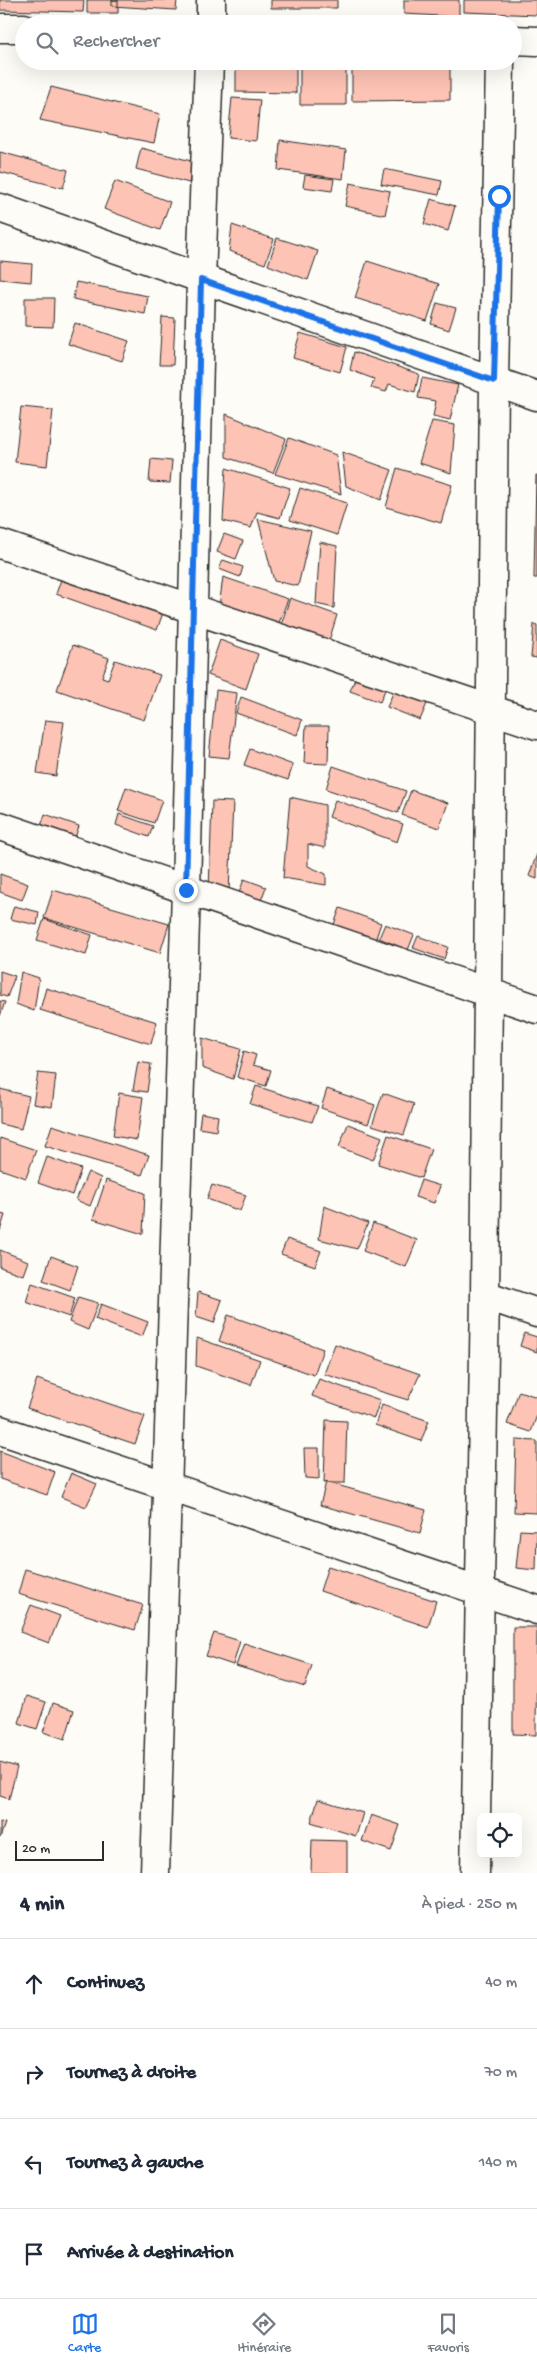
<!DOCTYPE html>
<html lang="fr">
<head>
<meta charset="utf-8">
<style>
	body { margin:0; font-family:"Gochi Hand",sans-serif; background:#f6f6f7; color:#1f2937 }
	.controls { position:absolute; right:15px; bottom:15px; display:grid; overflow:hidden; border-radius:8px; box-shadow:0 5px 20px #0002 }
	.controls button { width:45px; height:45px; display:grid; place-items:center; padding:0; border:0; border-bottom:1px solid #e0e1e3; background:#fff; color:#1f2937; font:25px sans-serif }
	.scale { position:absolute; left:15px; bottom:12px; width:89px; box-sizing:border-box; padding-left:5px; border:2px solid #2b2b2b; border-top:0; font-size:14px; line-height:18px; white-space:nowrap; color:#2b2b2b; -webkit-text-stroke:4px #fdfcf7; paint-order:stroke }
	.stop { position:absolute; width:15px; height:15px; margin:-11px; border:4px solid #1a73e8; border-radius:50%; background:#fff }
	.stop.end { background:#1a73e8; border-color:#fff; box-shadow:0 1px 5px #0008 }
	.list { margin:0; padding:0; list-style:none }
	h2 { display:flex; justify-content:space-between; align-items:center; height:65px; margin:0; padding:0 20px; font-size:21px }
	h2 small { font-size:16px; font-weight:400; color:#747a83 }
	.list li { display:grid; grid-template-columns:32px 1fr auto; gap:15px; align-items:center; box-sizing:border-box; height:90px; padding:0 20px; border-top:1px solid #e0e1e3 }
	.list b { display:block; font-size:19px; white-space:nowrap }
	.list em { font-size:16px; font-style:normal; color:#747a83 }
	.icon { flex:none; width:28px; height:28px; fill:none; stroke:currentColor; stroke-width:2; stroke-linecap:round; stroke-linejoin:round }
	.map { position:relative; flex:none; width:537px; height:1873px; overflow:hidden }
	.search { position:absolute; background:#fff; box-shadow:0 5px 20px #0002; left:15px; right:15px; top:15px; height:55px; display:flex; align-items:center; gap:12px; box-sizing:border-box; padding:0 18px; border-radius:28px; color:#747a83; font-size:19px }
	.sheet { height:425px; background:#fff }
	nav { display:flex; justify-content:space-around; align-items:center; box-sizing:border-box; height:70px; border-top:1px solid #e0e1e3; background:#fff; font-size:14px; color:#747a83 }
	nav a { display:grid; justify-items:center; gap:2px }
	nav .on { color:#1a73e8 }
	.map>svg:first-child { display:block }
</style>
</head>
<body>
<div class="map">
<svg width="537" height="1873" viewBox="0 0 537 1873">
	<rect width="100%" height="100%" fill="#fdfcf7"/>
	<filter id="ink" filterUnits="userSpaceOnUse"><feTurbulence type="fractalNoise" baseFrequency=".02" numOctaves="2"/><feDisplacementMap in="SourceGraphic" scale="10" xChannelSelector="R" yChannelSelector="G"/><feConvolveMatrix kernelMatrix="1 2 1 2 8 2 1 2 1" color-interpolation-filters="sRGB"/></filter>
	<g filter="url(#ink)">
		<path fill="#fdc3b4" stroke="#2b2b2b" d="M 0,0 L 84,0 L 83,12 L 0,10 Z
			M 87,0 L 118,0 L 118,13 L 87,13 Z
			M 112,0 L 177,0 L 176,10 L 112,6 Z
			M 271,0 L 337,0 L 337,8 L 271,8 Z
			M 404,0 L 459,0 L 459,17 L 404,14 Z
			M 464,0 L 537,0 L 537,15 L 464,12 Z
			M 236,62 L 296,62 L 296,93 L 236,92 Z
			M 300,64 L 346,64 L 346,105 L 300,105 Z
			M 352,66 L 450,66 L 450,100 L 352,101 Z
			M 51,87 L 160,114 L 154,143 L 40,120 Z
			M 232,98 L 260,100 L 256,141 L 228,138 Z
			M 280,140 L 346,150 L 343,179 L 278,170 Z
			M 141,148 L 195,162 L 189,183 L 136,169 Z
			M 0,152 L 68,170 L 63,188 L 0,172 Z
			M 384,169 L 442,181 L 439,195 L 381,184 Z
			M 305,175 L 334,179 L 332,191 L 303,187 Z
			M 115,181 L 170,202 L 160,230 L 104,209 Z
			M 350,183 L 390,191 L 385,215 L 345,206 Z
			M 431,199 L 455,206 L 448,231 L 424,224 Z
			M 232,225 L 274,239 L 265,264 L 229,251 Z
			M 277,238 L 318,251 L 308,280 L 268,265 Z
			M 0,261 L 32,264 L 31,282 L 0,279 Z
			M 367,261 L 439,284 L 427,321 L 355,298 Z
			M 76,282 L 148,296 L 145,314 L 73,299 Z
			M 25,298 L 54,298 L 53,327 L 25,326 Z
			M 437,303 L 456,308 L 449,330 L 431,324 Z
			M 162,317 L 175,318 L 173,365 L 159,365 Z
			M 75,323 L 129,341 L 122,361 L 68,344 Z
			M 300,333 L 347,347 L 340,372 L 293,358 Z
			M 354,352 L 419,374 L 415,392 L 389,384 L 386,392 L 371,388 L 374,379 L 350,370 Z
			M 422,378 L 458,385 L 450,420 L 433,416 L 436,401 L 418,398 Z
			M 21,407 L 53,410 L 47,466 L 15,462 Z
			M 226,414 L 286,439 L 273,473 L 226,457 Z
			M 432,421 L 455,425 L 451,473 L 419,463 Z
			M 289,438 L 336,455 L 341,494 L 275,474 Z
			M 342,452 L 392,470 L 381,500 L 346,486 Z
			M 151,459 L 172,461 L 170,483 L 149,482 Z
			M 226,468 L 290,488 L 280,518 L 257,512 L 251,528 L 223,521 Z
			M 397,468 L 452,485 L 441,523 L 386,507 Z
			M 536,475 L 537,475 L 537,578 L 534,578 Z
			M 300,488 L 347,503 L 337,535 L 290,520 Z
			M 258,519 L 311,531 L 298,586 L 274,581 Z
			M 224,534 L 243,541 L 236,559 L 217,552 Z
			M 320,542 L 337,546 L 334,608 L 316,604 Z
			M 223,560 L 243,567 L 240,577 L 219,569 Z
			M 64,571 L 165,607 L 157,630 L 56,594 Z
			M 223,577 L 288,599 L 277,628 L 219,607 Z
			M 290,598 L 337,615 L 328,644 L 280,628 Z
			M 534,624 L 537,625 L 537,658 L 531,657 Z
			M 220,640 L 258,654 L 246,689 L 208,675 Z
			M 73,645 L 109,658 L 102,677 L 108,679 L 115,660 L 160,675 L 144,720 L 57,690 Z
			M 359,669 L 389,680 L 380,702 L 350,691 Z
			M 398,681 L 431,694 L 420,720 L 387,707 Z
			M 216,690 L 237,693 L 229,758 L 209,756 Z
			M 241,697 L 302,720 L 297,735 L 236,713 Z
			M 45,720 L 64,722 L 56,776 L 37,773 Z
			M 306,726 L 329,726 L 328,764 L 304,763 Z
			M 250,749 L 293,765 L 288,780 L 244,765 Z
			M 333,766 L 406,791 L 398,813 L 326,789 Z
			M 126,787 L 162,800 L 154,823 L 118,811 Z
			M 411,790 L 448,803 L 439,828 L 402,815 Z
			M 290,797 L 325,805 L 325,848 L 308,844 L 308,866 L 326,874 L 326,885 L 283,878 Z
			M 335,800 L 403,824 L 397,842 L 329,817 Z
			M 212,801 L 233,802 L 229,892 L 209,891 Z
			M 45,814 L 79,826 L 72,847 L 38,835 Z
			M 119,814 L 153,826 L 149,837 L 116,825 Z
			M 537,854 L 537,879 L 529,876 Z
			M 0,874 L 28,884 L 22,900 L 0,892 Z
			M 244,879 L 266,887 L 260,903 L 238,896 Z
			M 53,890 L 169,924 L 160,953 L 44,918 Z
			M 14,906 L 39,912 L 37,925 L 10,919 Z
			M 340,908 L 381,923 L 375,941 L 333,927 Z
			M 44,919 L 92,935 L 86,955 L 37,940 Z
			M 385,924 L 414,935 L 408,950 L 379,938 Z
			M 418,936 L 448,947 L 444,959 L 413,948 Z
			M 0,971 L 15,976 L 7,997 L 0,995 Z
			M 21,972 L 39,978 L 34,1011 L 16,1004 Z
			M 46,988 L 157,1022 L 151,1044 L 40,1010 Z
			M 0,1001 L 5,1002 L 0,1016 Z
			M 202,1038 L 241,1049 L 233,1079 L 202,1068 Z
			M 244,1051 L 256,1055 L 253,1065 L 271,1070 L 266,1086 L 237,1077 Z
			M 138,1062 L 151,1064 L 147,1092 L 133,1090 Z
			M 38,1073 L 56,1075 L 52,1107 L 33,1104 Z
			M 256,1086 L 318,1106 L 312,1122 L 250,1104 Z
			M 0,1089 L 29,1096 L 21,1129 L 0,1124 Z
			M 327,1089 L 375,1105 L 368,1124 L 321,1108 Z
			M 119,1093 L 143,1097 L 137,1140 L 113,1136 Z
			M 383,1093 L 414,1104 L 404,1135 L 372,1125 Z
			M 201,1113 L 218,1116 L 216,1131 L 199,1128 Z
			M 348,1124 L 382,1137 L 373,1160 L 339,1147 Z
			M 52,1125 L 149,1155 L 142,1175 L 45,1146 Z
			M 388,1135 L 431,1149 L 421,1178 L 378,1164 Z
			M 0,1138 L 36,1150 L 26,1178 L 0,1169 Z
			M 47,1157 L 81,1169 L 72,1195 L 38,1183 Z
			M 88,1172 L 101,1178 L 90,1206 L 76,1200 Z
			M 106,1180 L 145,1193 L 143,1234 L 93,1219 Z
			M 421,1180 L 440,1186 L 434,1203 L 415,1197 Z
			M 212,1185 L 246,1195 L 240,1211 L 207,1199 Z
			M 324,1206 L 368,1223 L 357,1249 L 319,1239 Z
			M 0,1214 L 5,1215 L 0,1231 Z
			M 373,1223 L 417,1240 L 406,1267 L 363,1251 Z
			M 287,1239 L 321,1251 L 315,1266 L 281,1254 Z
			M 0,1250 L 28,1261 L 23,1275 L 0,1267 Z
			M 51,1256 L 78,1266 L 70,1290 L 43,1280 Z
			M 32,1283 L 75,1298 L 69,1317 L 26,1302 Z
			M 198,1292 L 222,1300 L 214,1323 L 196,1317 Z
			M 78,1297 L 98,1303 L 88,1330 L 69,1322 Z
			M 101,1304 L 148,1322 L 142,1337 L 95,1319 Z
			M 228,1315 L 323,1349 L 314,1375 L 219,1341 Z
			M 524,1333 L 537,1337 L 537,1352 L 520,1346 Z
			M 197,1338 L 260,1360 L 251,1385 L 196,1366 Z
			M 335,1344 L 420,1374 L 408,1400 L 324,1374 Z
			M 37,1379 L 145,1416 L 135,1444 L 27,1408 Z
			M 319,1379 L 380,1400 L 374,1418 L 312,1396 Z
			M 519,1391 L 537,1397 L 537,1415 L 531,1432 L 507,1424 Z
			M 382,1405 L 429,1421 L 421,1441 L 375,1425 Z
			M 326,1420 L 347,1421 L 345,1483 L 324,1483 Z
			M 516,1440 L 537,1441 L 537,1513 L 514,1512 Z
			M 304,1448 L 319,1448 L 319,1479 L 305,1478 Z
			M 0,1451 L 55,1472 L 47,1495 L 0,1479 Z
			M 71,1473 L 97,1484 L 86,1507 L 61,1497 Z
			M 326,1482 L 426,1510 L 420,1533 L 320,1505 Z
			M 520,1530 L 537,1531 L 536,1570 L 516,1568 Z
			M 328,1566 L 436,1601 L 428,1627 L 320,1591 Z
			M 25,1569 L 143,1605 L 135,1630 L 18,1594 Z
			M 31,1605 L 60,1616 L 49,1643 L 20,1632 Z
			M 513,1627 L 537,1627 L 536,1735 L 513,1734 Z
			M 214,1633 L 240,1641 L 233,1665 L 206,1656 Z
			M 244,1643 L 312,1665 L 305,1687 L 236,1666 Z
			M 27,1696 L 46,1702 L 37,1729 L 19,1723 Z
			M 53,1703 L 74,1710 L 65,1739 L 43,1732 Z
			M 0,1762 L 17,1767 L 9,1799 L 0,1796 Z
			M 318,1799 L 363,1813 L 356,1836 L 311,1822 Z
			M 371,1815 L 400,1825 L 391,1851 L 362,1841 Z
			M 0,1822 L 5,1823 L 0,1838 Z
			M 312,1840 L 347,1841 L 347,1873 L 311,1873 Z"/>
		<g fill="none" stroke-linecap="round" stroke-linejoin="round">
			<g stroke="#2b2b2b" stroke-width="31">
				<path id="minor" d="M 211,24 L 211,0
					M 0,28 L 24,28
					M 513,40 L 537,41
					M 0,208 L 537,396
					M 0,544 L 537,725
					M 0,826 L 537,1009
					M 485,1295 L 537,1313
					M 0,1430 L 537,1610
					M 155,1873 L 186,890 L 201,280 L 209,61
					M 475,1873 L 485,1295 L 494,381 L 500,61"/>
			</g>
			<use href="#minor" stroke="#fdfcf7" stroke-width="28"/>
		</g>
	</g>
	<g fill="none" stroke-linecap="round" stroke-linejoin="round" filter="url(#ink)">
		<path stroke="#1a73e8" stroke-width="6" d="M 186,890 L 201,280 L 494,381 L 499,196"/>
	</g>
</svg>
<div class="controls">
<button><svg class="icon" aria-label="locate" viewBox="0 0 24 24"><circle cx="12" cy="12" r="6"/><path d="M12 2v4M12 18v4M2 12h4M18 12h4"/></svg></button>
</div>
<div class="scale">20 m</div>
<div class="stop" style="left:499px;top:196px"></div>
<div class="stop end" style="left:186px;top:890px"></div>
<div class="search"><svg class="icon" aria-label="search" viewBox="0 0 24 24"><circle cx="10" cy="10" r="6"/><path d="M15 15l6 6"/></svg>Rechercher</div>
</div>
<section class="sheet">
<h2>4 min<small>À pied · 250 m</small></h2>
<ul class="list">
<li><svg class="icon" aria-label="ahead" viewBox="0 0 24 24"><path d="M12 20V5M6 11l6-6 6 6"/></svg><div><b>Continuez</b></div><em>40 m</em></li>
<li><svg class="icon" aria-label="right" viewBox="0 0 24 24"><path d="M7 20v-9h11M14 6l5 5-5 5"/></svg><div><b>Tournez à droite</b></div><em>70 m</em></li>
<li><svg class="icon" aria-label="left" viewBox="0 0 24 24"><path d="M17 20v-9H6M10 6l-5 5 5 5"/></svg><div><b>Tournez à gauche</b></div><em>140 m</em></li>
<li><svg class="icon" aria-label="arrive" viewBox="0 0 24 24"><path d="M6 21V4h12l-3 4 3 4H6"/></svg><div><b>Arrivée à destination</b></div></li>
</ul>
</section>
<nav>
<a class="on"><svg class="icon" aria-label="map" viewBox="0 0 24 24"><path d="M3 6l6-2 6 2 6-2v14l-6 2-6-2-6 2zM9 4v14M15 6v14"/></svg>Carte</a>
<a><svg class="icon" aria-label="directions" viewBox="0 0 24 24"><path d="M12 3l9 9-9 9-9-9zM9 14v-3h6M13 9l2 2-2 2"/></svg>Itinéraire</a>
<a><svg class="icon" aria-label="saved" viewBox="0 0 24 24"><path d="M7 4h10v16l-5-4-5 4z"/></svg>Favoris</a>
</nav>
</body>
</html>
